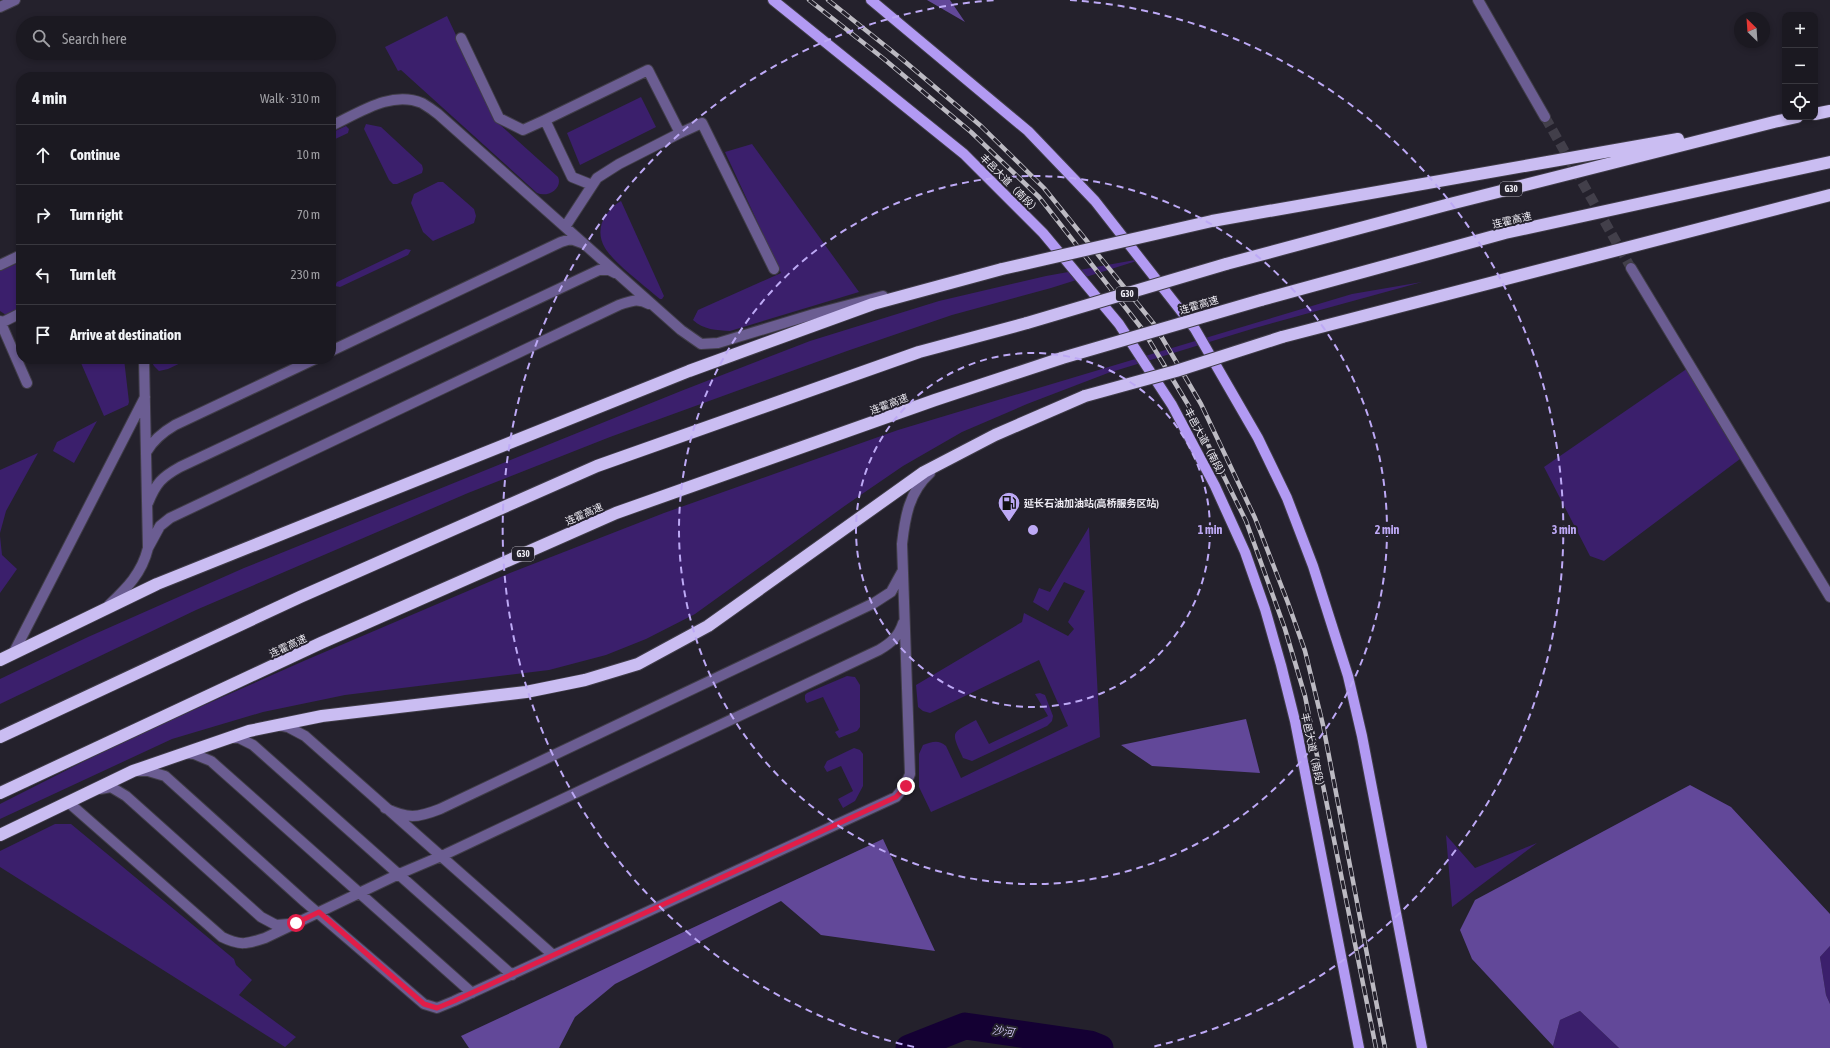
<!DOCTYPE html>
<html lang="en">
<head>
<meta charset="utf-8">
<style>
	body { margin:0; font-family:"Asap Condensed","Noto Sans SC",sans-serif; background:#24222a; color:#f1f3f6 }
	.controls { position:absolute; right:12px; top:12px; display:grid; overflow:hidden; border-radius:8px; box-shadow:0 2px 6px #0003 }
	.controls button { width:36px; height:36px; display:grid; place-items:center; padding:0; border:0; border-bottom:1px solid #39383f; background:#1b1921; color:#f1f3f6; font:20px sans-serif }
	.compass { position:absolute; left:1734px; top:12px; width:36px; height:36px; border-radius:50%; background:#1b1921; box-shadow:0 2px 6px #0003; rotate:335deg }
	.stop { position:absolute; width:12px; height:12px; margin:-9px; border:3px solid #e11d48; border-radius:50%; background:#fff }
	.stop.end { background:#e11d48; border-color:#fff; box-shadow:0 1px 4px #0008 }
	.list { margin:0; padding:0; list-style:none }
	h2 { display:flex; justify-content:space-between; align-items:center; height:52px; margin:0; padding:0 16px; font-size:17px }
	h2 small { font-size:13px; font-weight:400; color:#a0a0a5 }
	.list li { display:grid; grid-template-columns:26px 1fr auto; gap:12px; align-items:center; box-sizing:border-box; height:60px; padding:0 16px; border-top:1px solid #39383f }
	.list b { display:block; font-size:15px; white-space:nowrap }
	.list em { font-size:13px; font-style:normal; color:#a0a0a5 }
	.icon { flex:none; width:22px; height:22px; fill:none; stroke:currentColor; stroke-width:2; stroke-linecap:round; stroke-linejoin:round }
	.map { position:relative; flex:none; width:1830px; height:1048px; overflow:hidden }
	.search { position:absolute; background:#1b1921; box-shadow:0 2px 6px #0003; left:16px; top:16px; width:320px; height:44px; display:flex; align-items:center; gap:10px; box-sizing:border-box; padding:0 14px; border-radius:22px; color:#a0a0a5; font-size:15px }
	.panel { position:absolute; background:#1b1921; box-shadow:0 2px 6px #0003; left:16px; top:72px; width:320px; height:292px; border-radius:16px }
	.map>svg:first-child { display:block }
</style>
</head>
<body>
<div class="map">
<svg width="1830" height="1048" viewBox="0 0 1830 1048">
	<rect width="100%" height="100%" fill="#24212c"/>
	<path fill="#3b1f6c" d="M 447,16 L 497,122 L 558,177 C 563,188 548,198 537,193 L 401,70 L 398,71 L 385,47 Z
		M 641,97 L 656,127 L 580,165 L 567,133 Z
		M 366,124 L 381,127 L 422,165 L 423,169 L 422,173 L 397,184 L 393,184 L 389,180 L 364,129 Z
		M 346,126 L 349,129 L 348,133 L 331,141 L 331,133 Z
		M 752,144 L 859,292 L 730,331 C 717,330 703,330 693,320 L 698,310 L 781,273 L 725,152 Z
		M 438,182 L 443,182 L 474,209 L 476,216 L 474,223 L 433,241 L 423,232 L 411,203 L 414,194 Z
		M 621,201 L 664,296 L 662,299 L 660,299 C 646,287 614,263 605,248 C 594,230 604,211 621,201 Z
		M 406,249 L 411,250 L 408,255 L 340,287 L 335,286 L 337,282 Z
		M 1146,258 L 1051,288 L 952,315 L 847,351 L 610,437 L 468,493 L 196,610 L 0,704 L 0,679 L 88,637 L 244,568 L 681,391 L 810,341 L 939,301 L 1046,276 Z
		M 21,262 L 21,308 L 6,315 L 0,311 L 0,271 Z
		M 1422,282 L 1255,328 L 1108,373 L 1027,404 L 962,432 L 903,466 L 846,505 L 695,614 L 646,639 L 606,655 L 549,670 L 345,695 L 263,712 L 172,739 L 0,819 L 0,804 L 128,739 L 306,660 L 510,573 L 664,513 L 898,430 L 1352,294 Z
		M 90,359 L 124,359 L 129,402 L 128,405 L 104,416 L 81,363 Z
		M 150,359 L 189,359 L 168,369 L 159,371 L 154,366 Z
		M 1688,368 L 1740,459 L 1604,561 L 1590,556 L 1544,467 Z
		M 97,421 L 74,463 L 53,451 L 57,442 Z
		M 38,453 L 6,511 L 0,533 L 0,470 Z
		M 1089,527 L 1100,737 L 931,812 L 919,787 L 919,754 L 923,745 C 932,742 938,739 946,746 L 961,778 L 1068,726 L 1039,660 L 930,713 L 923,711 L 918,707 L 916,685 L 1022,622 L 1024,613 L 1068,636 L 1074,629 L 1068,622 L 1085,591 L 1064,582 L 1048,611 L 1033,602 L 1039,588 L 1050,592 Z
		M 0,536 L 2,555 L 17,569 L 0,593 Z
		M 847,676 L 855,677 L 860,685 L 860,727 L 857,731 L 839,738 L 835,732 L 839,730 L 823,697 L 807,703 L 805,700 L 805,695 L 807,693 Z
		M 1040,693 L 1045,695 L 1053,716 L 1052,721 L 1047,726 L 972,761 L 963,758 C 951,731 950,734 976,720 L 989,744 L 1048,716 L 1035,694 Z
		M 854,748 L 860,750 L 863,754 L 863,786 L 855,801 L 843,808 L 838,799 L 853,791 L 841,766 L 827,772 L 824,767 L 827,761 Z
		M 55,824 L 71,824 L 234,959 L 236,965 L 252,980 L 239,995 L 296,1037 L 285,1047 L 0,867 L 0,851 Z
		M 1446,835 L 1475,868 L 1537,843 L 1452,907 Z
		M 1830,946 L 1830,1004 L 1826,995 L 1820,957 Z
		M 1580,1011 L 1619,1048 L 1554,1048 L 1553,1046 L 1560,1020 Z"/>
	<path fill="#624899" d="M 927,0 L 950,0 L 965,22 Z
		M 1246,719 L 1260,773 L 1152,766 L 1121,745 Z
		M 1690,785 L 1731,807 L 1830,914 L 1830,946 L 1820,957 L 1826,995 L 1830,1004 L 1830,1048 L 1619,1048 L 1580,1011 L 1560,1020 L 1553,1046 L 1472,959 L 1460,930 L 1475,900 Z
		M 883,839 L 935,951 L 821,935 L 781,901 L 615,984 L 575,1017 L 559,1048 L 469,1048 L 461,1036 Z"/>
	<g fill="none" stroke-linecap="round" stroke-linejoin="round">
		<path stroke="#140033" stroke-width="27" d="M 909,1048 L 965,1026 L 1090,1044 L 1100,1048"/>
		<path stroke="#423f4a" stroke-width="10" stroke-dasharray="10 5" stroke-linecap="butt" d="M 1545,117 L 1631,268"/>
		<g stroke="#403d48" stroke-width="12">
			<path id="minor" d="M 1478,0 L 1545,117
				M 0,7 L 15,0
				M 461,38 L 499,118 L 523,130 L 545,120
				M 331,126 C 359,113 391,90 422,103 C 427,106 433,110 438,114 L 681,330 L 701,344 L 718,343 L 814,314 L 883,296
				M 680,133 L 702,123 L 774,269
				M 565,227 L 597,178 L 619,164 L 680,133 L 648,70 L 545,120 L 572,177 L 592,185
				M 0,265 L 21,255
				M 1631,268 L 1830,597
				M 0,321 L 27,383
				M 1,323 L 21,313
				M 331,351 L 561,242 L 571,239 L 582,243
				M 147,451 C 154,439 163,432 175,425 L 315,359
				M 148,503 C 156,483 162,477 180,467 L 599,270 L 609,270 L 615,273
				M 148,548 L 160,526 L 170,518 L 619,305 C 630,301 638,298 649,304
				M 109,605 C 127,588 142,573 148,548 L 144,359
				M 13,654 L 145,397
				M 278,725 L 288,727 L 305,736 L 553,955
				M 231,738 L 239,738 L 253,745 L 512,975
				M 184,753 L 194,754 L 211,761 L 472,993
				M 137,771 L 148,771 L 165,776 L 305,902 L 424,1004 L 437,1008 L 454,1001 L 896,797 L 905,786 L 910,774 L 902,544 C 905,517 909,492 930,473
				M 100,789 L 111,787 L 126,796 L 261,917 L 276,925 L 289,924
				M 68,802 L 222,937 C 240,946 247,944 265,938 L 399,874 L 446,854 L 879,650 C 891,643 899,636 903,623
				M 385,808 C 408,819 417,818 440,809 L 874,603 L 891,592 L 902,572"/>
		</g>
		<g stroke="#403d48" stroke-width="12">
			<path id="major" d="M 773,0 L 964,154 L 1043,233 L 1119,324 L 1172,405 L 1215,486 L 1245,552 L 1265,609 L 1281,665 L 1295,721 L 1359,1048
				M 871,0 L 1028,131 L 1095,201 L 1195,329 L 1258,438 L 1287,498 L 1313,566 L 1348,676 L 1362,736 L 1422,1048"/>
		</g>
		<g stroke="#403d48" stroke-width="14">
			<path id="highway" d="M 1815,114 L 1830,111
				M 1212,221 L 1678,139
				M 1226,264 L 1446,205 L 1774,122 L 1797,117
				M 1261,300 L 1505,233 L 1830,162
				M 1282,337 L 1830,195
				M 0,660 L 157,584 L 689,371 L 873,304 L 1002,269
				M 0,737 L 300,597 L 597,466 L 919,352 L 1027,323
				M 0,793 L 321,643 L 616,513 L 935,400 L 1062,358
				M 0,835 L 133,771 L 249,731 L 322,716 L 526,692 L 585,680 L 638,664 L 708,626 L 924,472 L 995,435 L 1085,396"/>
		</g>
		<use href="#minor" stroke="#6b5d92" stroke-width="10"/>
		<use href="#major" stroke="#b29af3" stroke-width="10"/>
		<use href="#highway" stroke="#cabdf2" stroke-width="12"/>
		<g stroke="#bcbac2" stroke-width="4.5">
			<path id="rail" d="M 809,0 L 884,59 L 971,132 L 1039,197 L 1143,330 L 1190,408 L 1246,521 L 1285,629 L 1305,696 L 1376,1048
				M 828,0 L 903,60 L 981,126 L 1044,188 L 1154,324 L 1201,404 L 1255,518 L 1288,603 L 1305,651 L 1323,725 L 1385,1048"/>
		</g>
		<use href="#rail" stroke="#24212c" stroke-width="3" stroke-dasharray="9" stroke-linecap="butt"/>
		<g stroke="#403d48" stroke-width="14" stroke-linecap="butt">
			<path id="highway-bridge" d="M 1002,269 L 1212,221
				M 1027,323 L 1226,264
				M 1062,358 L 1261,300
				M 1085,396 L 1176,371 L 1282,337"/>
		</g>
		<use href="#highway-bridge" stroke="#cabdf2" stroke-width="12"/>
	</g>
	<g fill="none" stroke-linecap="round" stroke-linejoin="round">
		<path stroke="#e11d48" stroke-width="5" d="M 296,923 L 319,912 L 424,1004 L 437,1008 L 454,1001 L 896,797 L 906,786"/>
	</g>
	<g fill="none" stroke="#bda9f5" stroke-width="2" stroke-dasharray="7 5">
		<circle cx="1033" cy="530" r="177"/>
		<circle cx="1033" cy="530" r="354"/>
		<path d="M914 1047A531 531 0 0 1 996 0M1070 0A531 531 0 0 1 1152 1047"/>
	</g>
	<defs>
		<g id="fuel-pin" transform="scale(1.15)"><path d="M0 17L-7.5 6A9.5 9.5 0 1 1 7.5 6Z" fill="#bda9f5" stroke="#24212c"/><path d="M-5.5-6h7V0h2V4h1.3V-2.5L3-4.5l.8-.8L6-3V5H2.5V1h-1V6h-7ZM-4.2-4.7v3.2H.2V-4.7Z" fill="#111"/></g>
	</defs>
	<g fill-rule="evenodd">
		<use href="#fuel-pin" x="1009" y="503"/>
	</g>
	<g text-anchor="middle" dominant-baseline="central" stroke-width="4" stroke-linejoin="round" paint-order="stroke">
		<g fill="#24212c" stroke="#b1afb8" stroke-width="1">
			<rect x="1500" y="182" width="22" height="14" rx="3"/>
			<rect x="1116" y="287" width="22" height="14" rx="3"/>
			<rect x="512" y="547" width="22" height="14" rx="3"/>
		</g>
		<g font-size="9" font-weight="bold" fill="#eeecf4">
			<text x="1511" y="189">G30</text>
			<text x="1127" y="294">G30</text>
			<text x="523" y="554">G30</text>
		</g>
		<g font-size="10" fill="#eeecf4" stroke="#24212c">
			<text transform="translate(1010 184) rotate(45)">丰邑大道（南段）</text>
			<text transform="translate(1512 220) rotate(-13)">连霍高速</text>
			<text transform="translate(1199 305) rotate(-16)">连霍高速</text>
			<text transform="translate(889 404) rotate(-20)">连霍高速</text>
			<text transform="translate(1206 444) rotate(62)">丰邑大道（南段）</text>
			<text transform="translate(584 514) rotate(-24)">连霍高速</text>
			<text transform="translate(288 646) rotate(-25)">连霍高速</text>
			<text transform="translate(1313 752) rotate(78)">丰邑大道（南段）</text>
		</g>
		<g font-size="10" font-weight="bold" fill="#eeecf4" stroke="#24212c" text-anchor="start">
			<text x="1024" y="503">延长石油加油站(高桥服务区站)</text>
		</g>
		<g font-size="11" font-style="italic" fill="#ccc2ef" stroke="#24212c">
			<text transform="translate(1003 1031) rotate(8)">沙河</text>
		</g>
	</g>
	<circle cx="1033" cy="530" r="6" fill="#bda9f5" stroke="#24212c" stroke-width="2"/>
	<g font-size="12" text-anchor="middle" font-weight="bold" fill="#bda9f5" stroke="#24212c" stroke-width="4" stroke-linejoin="round" paint-order="stroke">
		<text x="1210" y="534">1 min</text>
		<text x="1387" y="534">2 min</text>
		<text x="1564" y="534">3 min</text>
	</g>
</svg>
<div class="controls">
<button>+</button>
<button>−</button>
<button><svg class="icon" aria-label="locate" viewBox="0 0 24 24"><circle cx="12" cy="12" r="6"/><path d="M12 2v4M12 18v4M2 12h4M18 12h4"/></svg></button>
</div>
<svg class="compass" viewBox="-18 -18 36 36"><path d="M0-13l5 13h-10z" fill="#e53935"/><path d="M0 13l5-13h-10z" fill="#a0a0a5"/></svg>
<div class="stop" style="left:296px;top:923px"></div>
<div class="stop end" style="left:906px;top:786px"></div>
<div class="search"><svg class="icon" aria-label="search" viewBox="0 0 24 24"><circle cx="10" cy="10" r="6"/><path d="M15 15l6 6"/></svg>Search here</div>
<section class="panel">
<h2>4 min<small>Walk · 310 m</small></h2>
<ul class="list">
<li><svg class="icon" aria-label="ahead" viewBox="0 0 24 24"><path d="M12 20V5M6 11l6-6 6 6"/></svg><div><b>Continue</b></div><em>10 m</em></li>
<li><svg class="icon" aria-label="right" viewBox="0 0 24 24"><path d="M7 20v-9h11M14 6l5 5-5 5"/></svg><div><b>Turn right</b></div><em>70 m</em></li>
<li><svg class="icon" aria-label="left" viewBox="0 0 24 24"><path d="M17 20v-9H6M10 6l-5 5 5 5"/></svg><div><b>Turn left</b></div><em>230 m</em></li>
<li><svg class="icon" aria-label="arrive" viewBox="0 0 24 24"><path d="M6 21V4h12l-3 4 3 4H6"/></svg><div><b>Arrive at destination</b></div></li>
</ul>
</section>
</div>
</body>
</html>
